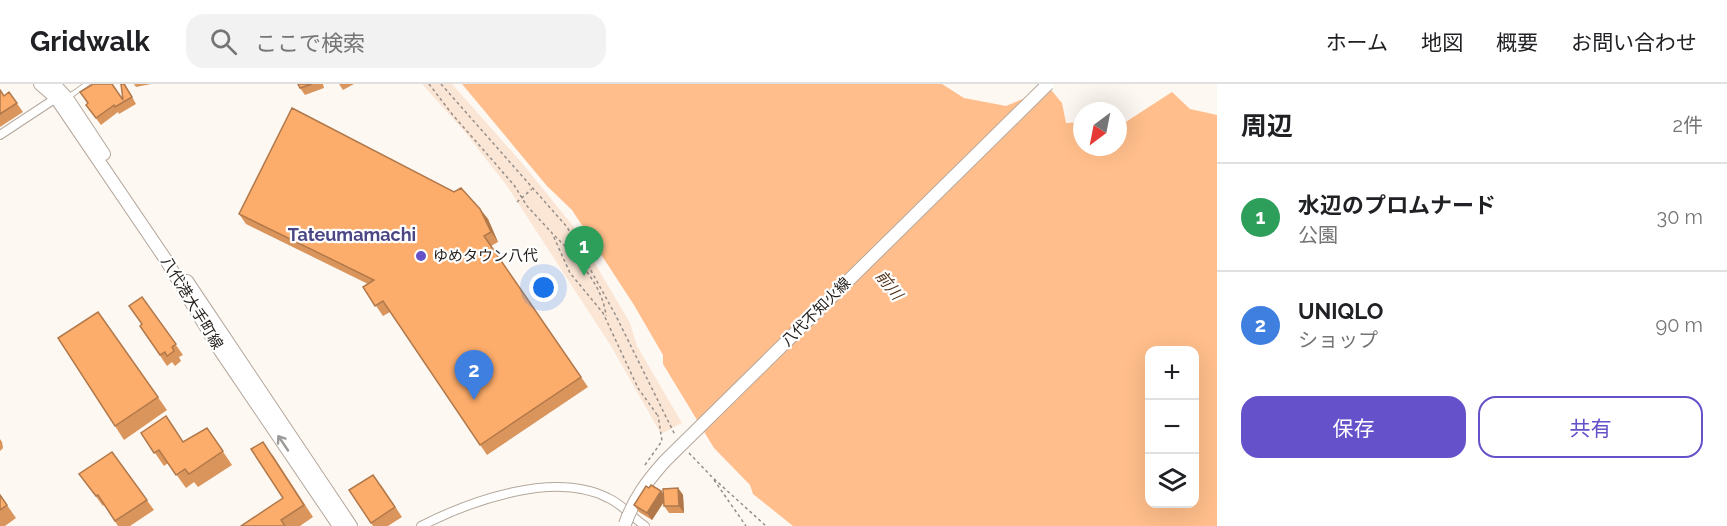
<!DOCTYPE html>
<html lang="ja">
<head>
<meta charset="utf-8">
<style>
	body { margin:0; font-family:Raleway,"Noto Sans JP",sans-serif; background:#f2f2f2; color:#202124 }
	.controls { position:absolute; right:18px; bottom:18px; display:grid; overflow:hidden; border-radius:12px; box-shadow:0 6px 24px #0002 }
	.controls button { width:54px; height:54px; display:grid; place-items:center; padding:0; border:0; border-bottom:2px solid #e0e0e0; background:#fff; color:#202124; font:30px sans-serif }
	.compass { position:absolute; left:1073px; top:18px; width:54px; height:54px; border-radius:50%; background:#fff; box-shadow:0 6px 24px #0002; rotate:212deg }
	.you { position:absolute; left:544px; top:204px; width:21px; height:21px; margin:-15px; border:4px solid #fff; border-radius:50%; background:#1a73e8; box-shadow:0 0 0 9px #1a73e833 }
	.badge { display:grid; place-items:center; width:39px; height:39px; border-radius:50%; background:#6552cb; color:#fff; font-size:20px; font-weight:700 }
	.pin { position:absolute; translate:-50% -50px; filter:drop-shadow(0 2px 3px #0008) }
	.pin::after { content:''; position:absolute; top:32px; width:21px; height:18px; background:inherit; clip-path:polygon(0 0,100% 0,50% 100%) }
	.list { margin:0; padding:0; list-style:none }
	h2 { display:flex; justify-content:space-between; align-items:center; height:78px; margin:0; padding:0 24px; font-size:26px }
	h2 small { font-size:20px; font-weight:400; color:#757577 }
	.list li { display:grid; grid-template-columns:39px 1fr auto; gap:18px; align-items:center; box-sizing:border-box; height:108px; padding:0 24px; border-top:2px solid #e0e0e0 }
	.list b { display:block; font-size:22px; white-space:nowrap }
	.list p { margin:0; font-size:20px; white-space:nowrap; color:#757577 }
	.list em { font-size:20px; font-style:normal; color:#757577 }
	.actions { display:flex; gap:12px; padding:18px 24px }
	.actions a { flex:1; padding:14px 0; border:2px solid #6552cb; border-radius:18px; text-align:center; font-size:21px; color:#6552cb }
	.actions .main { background:#6552cb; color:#fff }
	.icon { flex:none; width:33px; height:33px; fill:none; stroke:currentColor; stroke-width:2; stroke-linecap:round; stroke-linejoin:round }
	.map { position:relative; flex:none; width:1217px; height:442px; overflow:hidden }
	header { display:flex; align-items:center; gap:36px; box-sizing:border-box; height:84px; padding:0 30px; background:#fff; border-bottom:2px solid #e0e0e0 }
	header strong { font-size:28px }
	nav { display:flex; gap:33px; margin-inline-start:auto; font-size:21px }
	.search { width:420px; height:54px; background:#f2f2f2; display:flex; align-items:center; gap:15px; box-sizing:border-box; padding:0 21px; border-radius:18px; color:#757577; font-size:22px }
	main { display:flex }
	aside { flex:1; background:#fff }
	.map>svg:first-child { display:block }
</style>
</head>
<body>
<header>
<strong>Gridwalk</strong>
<div class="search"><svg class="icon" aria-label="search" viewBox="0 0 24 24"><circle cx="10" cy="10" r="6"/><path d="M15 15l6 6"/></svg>ここで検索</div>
<nav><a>ホーム</a><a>地図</a><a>概要</a><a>お問い合わせ</a></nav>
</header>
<main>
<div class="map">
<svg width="1217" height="442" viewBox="0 0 1217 442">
	<rect width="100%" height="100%" fill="#fef8f3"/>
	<path fill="#fbe5d4" d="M 422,0 L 452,0 L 522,79 L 573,142 L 630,239 L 637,262 L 682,339 L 661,350 L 611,262 L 507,102 L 465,48 Z"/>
	<path fill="#ffbe8b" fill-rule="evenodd" d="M 462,0 L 942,0 L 964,14 L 1006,22 L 1025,14 L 1035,6 L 1052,7 L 1062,19 L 1066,39 L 1082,38 L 1082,63 L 1118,63 L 1118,43 L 1172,8 L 1190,25 L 1217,31 L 1217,442 L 793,442 L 753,410 L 750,401 L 714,364 L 663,280 L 663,271 L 634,221 L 572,126 L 547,102 ZM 1150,266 L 1194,266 L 1194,420 L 1150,420 Z"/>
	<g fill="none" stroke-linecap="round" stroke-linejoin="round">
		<g stroke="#b4a79c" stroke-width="6">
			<path id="service" d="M 67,14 L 87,0"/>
		</g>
		<g stroke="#b4a79c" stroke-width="10">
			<path id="minor" d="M 0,51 L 56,14
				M 421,442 C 470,417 555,386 608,414 C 622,420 632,433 645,442"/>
		</g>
		<g stroke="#b4a79c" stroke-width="14">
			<path id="secondary" d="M 40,0 L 56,14 L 166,176 L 217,262 L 339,442
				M 54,0 L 67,14 L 104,70
				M 187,197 L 351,442"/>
		</g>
		<path stroke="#948e8a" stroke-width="1.5" stroke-dasharray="3 3" stroke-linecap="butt" d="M 429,0 L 452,30 L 514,101 L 527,122 L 552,149 L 570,189 L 603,229 L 638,304 L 658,332
			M 441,0 L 567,143 L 615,230 L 675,351
			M 517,118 L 532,105
			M 555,152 C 576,173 603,201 606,232
			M 689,369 L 712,393 L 766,442
			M 645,381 L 662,357 L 658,331
			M 714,396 L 746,442"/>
		<use href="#service" stroke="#fff" stroke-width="4.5"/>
		<use href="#minor" stroke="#fff" stroke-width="8"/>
		<use href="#secondary" stroke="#fff" stroke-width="12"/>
		<g stroke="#b4a79c" stroke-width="14" stroke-linecap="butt">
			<path id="secondary-bridge" d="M 625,440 C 634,415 647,397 665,377 L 1048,0"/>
		</g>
		<use href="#secondary-bridge" stroke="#fff" stroke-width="12"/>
	</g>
	<path fill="#da955c" d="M 121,0 L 125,0 L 136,20 L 119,30 L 118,28 L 101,41 L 86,21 L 123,16 Z
		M 134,0 L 151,0 L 136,3 Z
		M 298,0 L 323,0 L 324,4 L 305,11 L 300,4 Z
		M 339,0 L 354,0 L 343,6 Z
		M 0,6 L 4,12 L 9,8 L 23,28 L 0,43 Z
		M 480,125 L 488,135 L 498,158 L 491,162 L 588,303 L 487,371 L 390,228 L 383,232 L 363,203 L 368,200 L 246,140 L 239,130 Z
		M 142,213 L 183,271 L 179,273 L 181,277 L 175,282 L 172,278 L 167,282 L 140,242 L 142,240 Z
		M 98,228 L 167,326 L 124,356 L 115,342 Z
		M 207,344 L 232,381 L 198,403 L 194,398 L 186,404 L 168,379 L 164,382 L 141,349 L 184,358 Z
		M 0,355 L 2,358 L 3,364 L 0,367 Z
		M 112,368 L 154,426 L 130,442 L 118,442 L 104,421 L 103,422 L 79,390 Z
		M 272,370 L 313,433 L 300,442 L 241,442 L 283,414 Z
		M 381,401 L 402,433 L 388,442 L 373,442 L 349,406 Z
		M 649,404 L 661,407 L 663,409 L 678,404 L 683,411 L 684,429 L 669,429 L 664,422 L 664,418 L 652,436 L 639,428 L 634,421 Z
		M 0,411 L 16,434 L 5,442 L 0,442 Z"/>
	<path fill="#b1794b" d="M 480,125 L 488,135 L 498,158 L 491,148 Z
		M 678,404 L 683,411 L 684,429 L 679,422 Z
		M 661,407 L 666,414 L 652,436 L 647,429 Z"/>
	<path fill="#fdad6b" stroke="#b1794b" stroke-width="1.5" d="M 93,0 L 112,0 L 123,16 L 121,0 L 124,0 L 132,13 L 115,23 L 114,21 L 96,34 L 86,21 L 88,19 L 80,8 Z
		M 298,0 L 312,0 L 300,4 Z
		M 0,6 L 4,12 L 9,8 L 17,19 L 0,30 Z
		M 292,24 L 454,108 L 461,104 L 480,125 L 491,148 L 484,152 L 581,293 L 480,361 L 383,217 L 375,222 L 363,203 L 374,196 L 239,130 Z
		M 142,213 L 176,260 L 172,263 L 174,267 L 167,272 L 165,268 L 160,271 L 140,242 L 142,240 L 129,222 Z
		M 98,228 L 158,313 L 115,342 L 58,254 Z
		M 166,332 L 183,358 L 207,344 L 223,367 L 189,390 L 185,385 L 176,391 L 159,366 L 154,369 L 141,349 Z
		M 263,358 L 304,421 L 281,436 L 285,442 L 241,442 L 283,414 L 251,365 Z
		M 112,368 L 147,416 L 115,437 L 98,411 L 96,412 L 79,390 Z
		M 373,391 L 395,423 L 371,439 L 349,406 Z
		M 651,401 L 661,407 L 647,429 L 634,421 L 646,402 L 649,404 Z
		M 678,404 L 679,422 L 664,422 L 663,405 Z
		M 0,411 L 7,421 L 0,426 Z"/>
	<defs><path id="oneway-shaft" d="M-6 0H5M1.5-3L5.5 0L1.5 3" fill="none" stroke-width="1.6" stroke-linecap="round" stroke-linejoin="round" transform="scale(1.5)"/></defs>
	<use stroke="#9d9b99" href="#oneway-shaft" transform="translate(283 359) rotate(-124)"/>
	<circle fill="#6552cb" stroke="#fff" stroke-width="2" cx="421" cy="172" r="6"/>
	<g text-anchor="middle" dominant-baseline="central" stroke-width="4.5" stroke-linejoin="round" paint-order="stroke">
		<g font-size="15" fill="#25201c" stroke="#fff" text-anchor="start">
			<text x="433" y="172">ゆめタウン八代</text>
		</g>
		<g font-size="15" fill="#25201c" stroke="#fff">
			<text transform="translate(192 219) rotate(59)">八代港大手町線</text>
			<text transform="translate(816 228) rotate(-45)">八代不知火線</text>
		</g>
		<g font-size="16" font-style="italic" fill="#553419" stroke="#fff">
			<text transform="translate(889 201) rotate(51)">前川</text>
		</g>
		<g font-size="18" font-weight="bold" fill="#4b4684" stroke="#fff">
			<text x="352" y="150">Tateumamachi</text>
		</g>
	</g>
</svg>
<div class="controls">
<button>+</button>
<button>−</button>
<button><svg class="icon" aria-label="layers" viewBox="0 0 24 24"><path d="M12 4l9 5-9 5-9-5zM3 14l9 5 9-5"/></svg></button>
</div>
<svg class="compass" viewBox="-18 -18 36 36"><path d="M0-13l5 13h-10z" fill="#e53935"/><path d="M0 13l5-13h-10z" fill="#757577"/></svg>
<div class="you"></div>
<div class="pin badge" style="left:584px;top:192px;background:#2e9e5b">1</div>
<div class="pin badge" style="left:474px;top:316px;background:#3f7fe0">2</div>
</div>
<aside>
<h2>周辺<small>2件</small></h2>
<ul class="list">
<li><span class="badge" style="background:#2e9e5b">1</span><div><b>水辺のプロムナード</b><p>公園</p></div><em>30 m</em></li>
<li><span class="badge" style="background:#3f7fe0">2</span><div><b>UNIQLO</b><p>ショップ</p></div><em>90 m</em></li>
</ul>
<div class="actions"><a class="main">保存</a><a>共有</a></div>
</aside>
</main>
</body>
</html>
